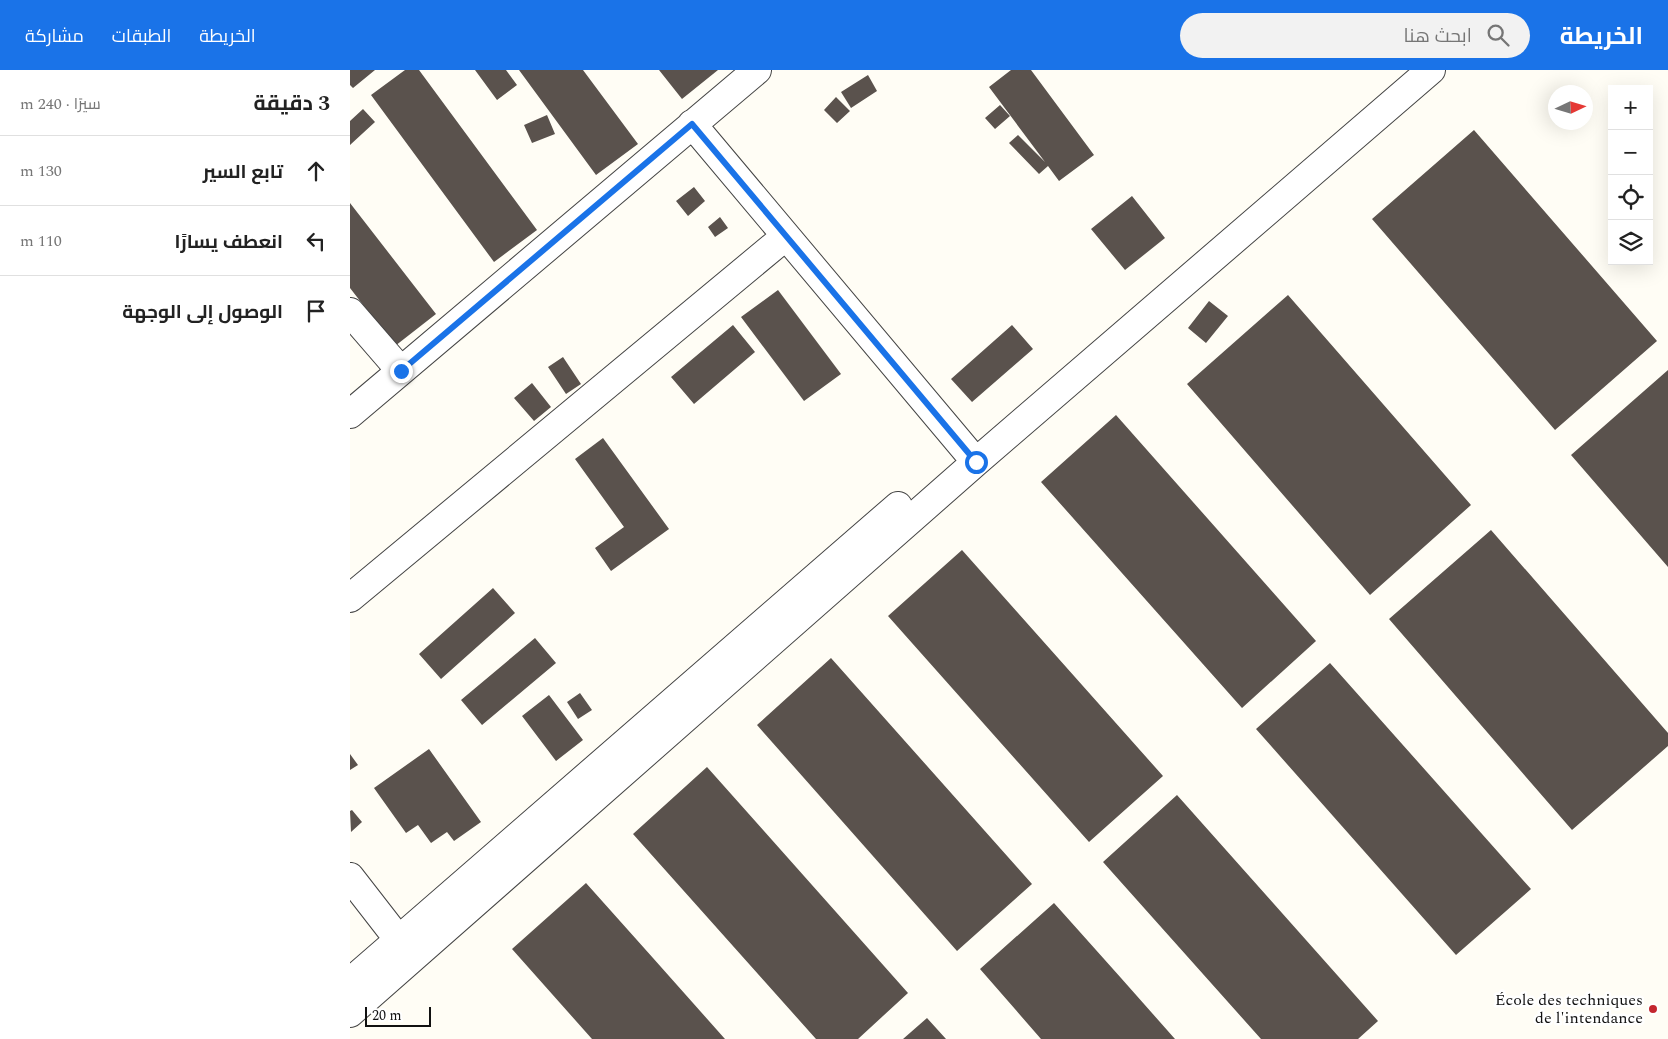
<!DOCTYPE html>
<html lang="ar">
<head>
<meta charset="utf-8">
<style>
	body { margin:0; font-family:Spectral,Cairo,serif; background:#f2f2f2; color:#222; direction:rtl }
	.controls { position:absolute; right:15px; top:15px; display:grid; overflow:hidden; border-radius:0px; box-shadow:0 5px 20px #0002 }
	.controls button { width:45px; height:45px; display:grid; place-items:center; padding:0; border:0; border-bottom:1px solid #e0e0e0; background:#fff; color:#222; font:25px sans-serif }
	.compass { position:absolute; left:1198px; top:15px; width:45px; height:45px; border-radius:50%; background:#fff; box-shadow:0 5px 20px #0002; rotate:86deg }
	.scale { position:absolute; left:15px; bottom:12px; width:66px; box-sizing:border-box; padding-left:5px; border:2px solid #111; border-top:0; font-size:14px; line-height:18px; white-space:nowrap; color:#111; -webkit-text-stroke:4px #fff; paint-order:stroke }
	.stop { position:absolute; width:15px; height:15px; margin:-11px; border:4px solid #1a73e8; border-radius:50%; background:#fff }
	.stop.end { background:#1a73e8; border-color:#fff; box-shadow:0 1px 5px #0008 }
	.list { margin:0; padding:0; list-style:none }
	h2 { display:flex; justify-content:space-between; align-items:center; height:65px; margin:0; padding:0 20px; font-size:21px }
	h2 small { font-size:16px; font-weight:400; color:#767676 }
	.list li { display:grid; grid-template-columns:32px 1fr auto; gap:15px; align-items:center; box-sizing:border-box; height:70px; padding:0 20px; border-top:1px solid #e0e0e0 }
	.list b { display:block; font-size:19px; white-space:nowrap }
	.list em { font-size:16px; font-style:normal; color:#767676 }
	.icon { flex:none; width:28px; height:28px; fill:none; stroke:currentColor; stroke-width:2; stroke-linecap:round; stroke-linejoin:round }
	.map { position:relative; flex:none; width:1318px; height:969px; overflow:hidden; direction:ltr }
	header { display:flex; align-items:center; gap:30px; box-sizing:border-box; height:70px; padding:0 25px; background:#1a73e8; color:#fff }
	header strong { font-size:24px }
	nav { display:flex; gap:28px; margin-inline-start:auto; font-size:18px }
	.search { width:350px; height:45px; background:#f2f2f2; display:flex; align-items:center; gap:12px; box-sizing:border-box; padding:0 18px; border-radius:28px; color:#767676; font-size:19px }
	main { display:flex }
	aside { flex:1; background:#fff }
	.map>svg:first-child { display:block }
</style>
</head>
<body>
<header>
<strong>الخريطة</strong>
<div class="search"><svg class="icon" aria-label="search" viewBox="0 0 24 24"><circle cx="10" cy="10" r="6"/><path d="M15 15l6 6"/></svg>ابحث هنا</div>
<nav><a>الخريطة</a><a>الطبقات</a><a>مشاركة</a></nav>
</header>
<main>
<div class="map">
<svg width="1318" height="969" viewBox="0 0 1318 969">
	<rect width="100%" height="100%" fill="#fffdf5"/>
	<path fill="#5a524d" d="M 0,0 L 25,0 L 3,18 L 0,15 Z
		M 55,0 L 69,0 L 187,160 L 144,192 L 21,25 Z
		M 125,0 L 156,0 L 167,15 L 147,30 Z
		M 169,0 L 233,0 L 288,74 L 246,105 Z
		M 309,0 L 368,0 L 332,29 Z
		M 661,0 L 681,0 L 744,85 L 709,111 L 698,96 L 689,104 L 659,73 L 668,65 L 695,92 L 639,17 Z
		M 518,5 L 527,21 L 501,38 L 491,22 Z
		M 486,27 L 500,41 L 487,53 L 474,40 Z
		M 650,35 L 660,46 L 645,59 L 635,48 Z
		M 13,39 L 25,52 L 0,75 L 0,51 Z
		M 197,45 L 205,64 L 182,73 L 174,55 Z
		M 1124,60 L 1307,271 L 1205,360 L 1022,149 Z
		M 344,117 L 355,131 L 338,146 L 326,131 Z
		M 782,126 L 815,168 L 775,200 L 741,159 Z
		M 0,133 L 86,244 L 45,276 L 0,218 Z
		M 370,147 L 378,158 L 365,167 L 358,157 Z
		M 428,220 L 491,304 L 454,331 L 391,247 Z
		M 938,225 L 1121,435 L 1020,525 L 837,314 Z
		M 859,231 L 878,246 L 856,273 L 838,258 Z
		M 383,255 L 405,282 L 344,334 L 321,307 Z
		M 662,255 L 683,279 L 622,332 L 601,309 Z
		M 213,287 L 231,314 L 216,324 L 198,297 Z
		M 1318,300 L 1318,497 L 1221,385 Z
		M 182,313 L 201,337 L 184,351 L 164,328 Z
		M 766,345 L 966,571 L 892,638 L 691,412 Z
		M 253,368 L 319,459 L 261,501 L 245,478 L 274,457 L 225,389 Z
		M 1141,460 L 1318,663 L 1318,676 L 1222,760 L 1039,549 Z
		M 612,480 L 813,706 L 739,772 L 538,546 Z
		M 143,518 L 165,543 L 91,609 L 69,584 Z
		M 185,568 L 206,593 L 132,655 L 111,630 Z
		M 481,588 L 682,814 L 607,881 L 407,655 Z
		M 980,593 L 1181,819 L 1106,885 L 906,659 Z
		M 230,623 L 242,640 L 228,649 L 217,632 Z
		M 199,625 L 233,670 L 206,691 L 172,646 Z
		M 79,679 L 131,752 L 104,771 L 97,762 L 81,773 L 68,755 L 56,763 L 24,718 Z
		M 0,684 L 8,695 L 0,700 Z
		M 357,697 L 558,923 L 508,969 L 466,969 L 283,764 Z
		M 827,725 L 1028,951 L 1008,969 L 911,969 L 753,792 Z
		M 2,740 L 12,752 L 1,762 L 0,741 Z
		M 236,813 L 303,888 L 375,969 L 242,969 L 162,879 Z
		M 704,833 L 771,908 L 825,969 L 691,969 L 630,899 Z
		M 577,948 L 596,969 L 553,969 Z"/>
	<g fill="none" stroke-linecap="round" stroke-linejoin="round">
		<g stroke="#444" stroke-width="30">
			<path id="minor" d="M 342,54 L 626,392
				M 0,242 L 51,301
				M 0,344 L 407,0
				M 0,528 L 436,166
				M 0,807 L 59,883
				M 0,912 L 548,436
				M 0,943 L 626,392 L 1081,0"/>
		</g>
		<use href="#minor" stroke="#fff" stroke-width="28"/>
	</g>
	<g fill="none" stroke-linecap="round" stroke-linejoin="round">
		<path stroke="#1a73e8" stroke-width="6" d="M 51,301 L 342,54 L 626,392"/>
	</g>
	<circle fill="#c4262e" stroke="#fff" stroke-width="2" cx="1303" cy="939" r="5"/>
	<g text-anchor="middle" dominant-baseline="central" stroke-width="5" stroke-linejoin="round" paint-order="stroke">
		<g font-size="16" fill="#111" stroke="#fff" text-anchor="end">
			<text x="1293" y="930">École des techniques<tspan x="1293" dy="18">de l'intendance</tspan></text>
		</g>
	</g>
</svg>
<div class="controls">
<button>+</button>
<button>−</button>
<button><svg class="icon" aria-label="locate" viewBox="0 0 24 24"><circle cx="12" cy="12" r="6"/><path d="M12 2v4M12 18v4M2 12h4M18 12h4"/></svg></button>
<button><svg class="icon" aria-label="layers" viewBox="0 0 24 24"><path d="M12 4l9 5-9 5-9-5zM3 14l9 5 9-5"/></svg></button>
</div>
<svg class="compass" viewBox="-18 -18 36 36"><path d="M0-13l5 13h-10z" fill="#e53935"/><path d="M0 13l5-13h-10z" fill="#767676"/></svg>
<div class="scale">20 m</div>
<div class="stop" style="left:626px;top:392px"></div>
<div class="stop end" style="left:51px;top:301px"></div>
</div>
<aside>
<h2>3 دقيقة<small>سيرًا · 240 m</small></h2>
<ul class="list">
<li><svg class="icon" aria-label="ahead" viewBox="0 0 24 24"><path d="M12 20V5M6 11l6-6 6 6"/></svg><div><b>تابع السير</b></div><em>130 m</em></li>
<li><svg class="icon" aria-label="left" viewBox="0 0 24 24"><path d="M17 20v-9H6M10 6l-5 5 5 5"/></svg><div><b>انعطف يسارًا</b></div><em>110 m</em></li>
<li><svg class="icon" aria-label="arrive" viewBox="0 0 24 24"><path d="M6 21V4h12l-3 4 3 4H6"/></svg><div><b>الوصول إلى الوجهة</b></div></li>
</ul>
</aside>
</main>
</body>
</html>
